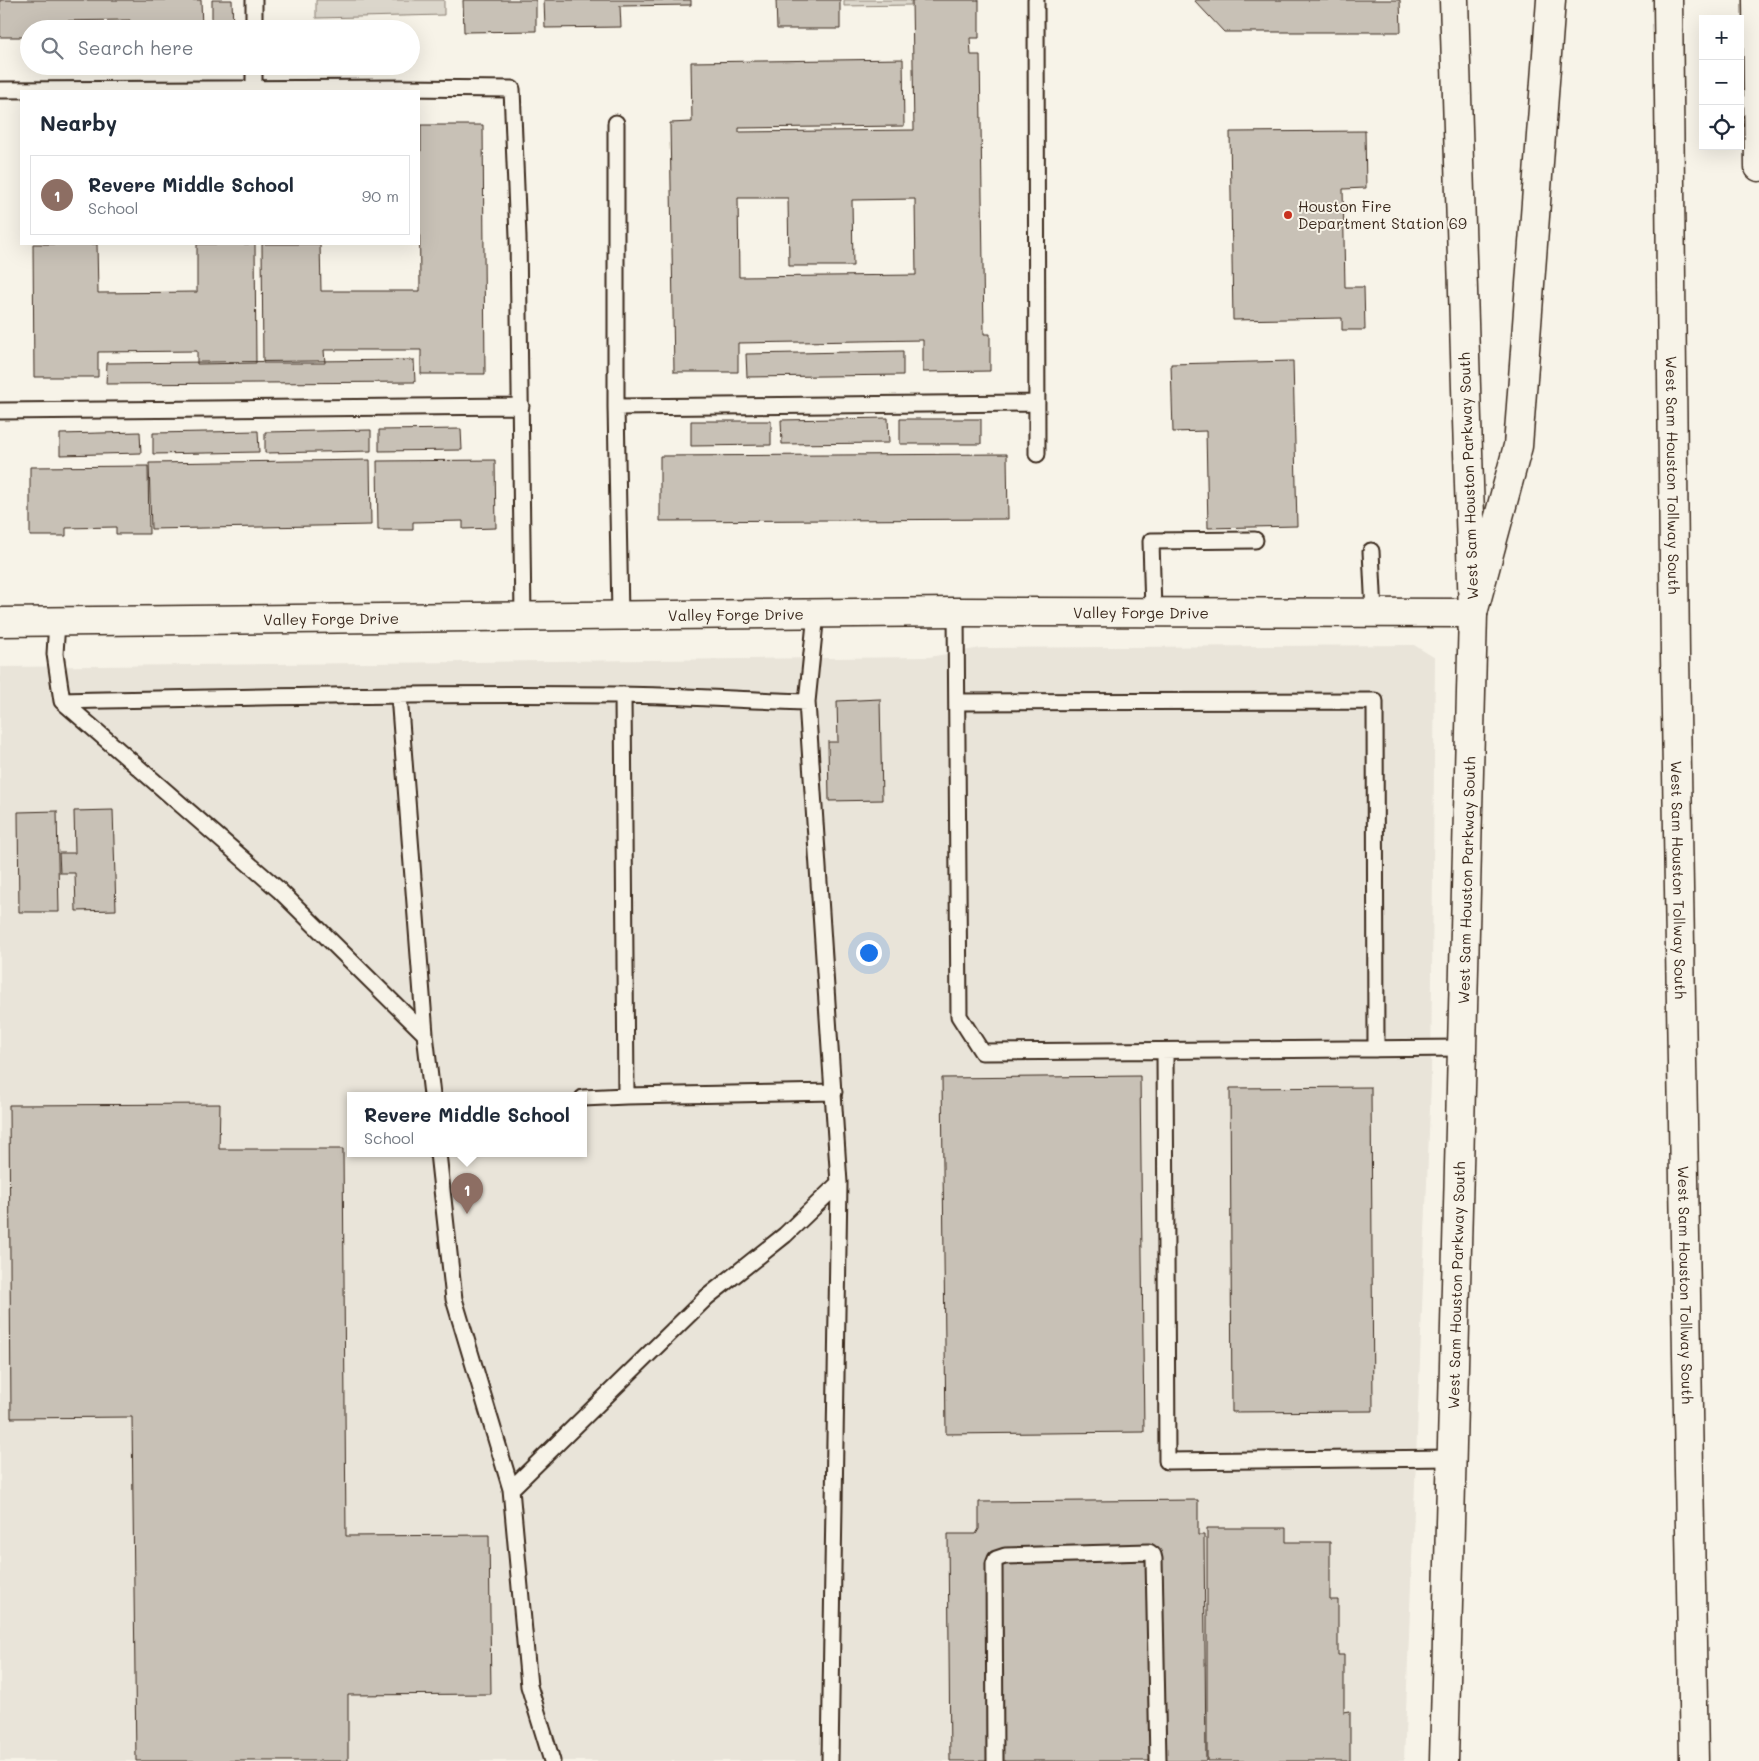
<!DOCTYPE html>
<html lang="en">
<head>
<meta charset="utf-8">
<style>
	body { margin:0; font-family:Mali,sans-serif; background:#f6f6f7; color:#1f2937 }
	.controls { position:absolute; right:15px; top:15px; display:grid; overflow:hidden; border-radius:0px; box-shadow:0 5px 20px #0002 }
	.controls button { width:45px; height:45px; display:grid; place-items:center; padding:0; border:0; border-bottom:1px solid #e0e1e3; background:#fff; color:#1f2937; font:25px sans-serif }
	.you { position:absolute; left:868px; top:952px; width:18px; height:18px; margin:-12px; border:4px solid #fff; border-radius:50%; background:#1a73e8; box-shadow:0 0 0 8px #1a73e833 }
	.badge { display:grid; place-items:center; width:32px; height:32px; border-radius:50%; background:#c8321e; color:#fff; font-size:16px; font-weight:700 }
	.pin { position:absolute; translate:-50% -41px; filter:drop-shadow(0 1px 2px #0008) }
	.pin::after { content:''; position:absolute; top:26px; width:18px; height:15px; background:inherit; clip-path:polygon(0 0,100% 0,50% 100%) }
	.popup { position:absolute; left:347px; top:1092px; width:240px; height:65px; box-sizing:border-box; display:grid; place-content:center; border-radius:0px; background:#fff; filter:drop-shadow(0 1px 4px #0005); font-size:16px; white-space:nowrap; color:#747a83 }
	.popup b { font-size:19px; color:#1f2937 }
	.popup::after { content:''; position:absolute; left:50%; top:100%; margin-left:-10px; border:10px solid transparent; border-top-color:#fff }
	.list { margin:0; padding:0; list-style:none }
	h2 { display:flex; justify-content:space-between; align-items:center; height:65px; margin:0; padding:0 20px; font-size:21px }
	h2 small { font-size:16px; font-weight:400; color:#747a83 }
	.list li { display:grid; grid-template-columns:32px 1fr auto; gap:15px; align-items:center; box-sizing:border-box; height:80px; margin:0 10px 10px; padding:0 10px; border:1px solid #e0e1e3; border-radius:0px }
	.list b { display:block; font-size:19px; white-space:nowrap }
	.list p { margin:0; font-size:16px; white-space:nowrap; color:#747a83 }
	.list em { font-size:16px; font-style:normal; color:#747a83 }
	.icon { flex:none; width:28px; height:28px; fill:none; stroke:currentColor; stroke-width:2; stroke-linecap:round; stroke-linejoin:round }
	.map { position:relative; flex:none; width:1759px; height:1761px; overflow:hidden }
	.search { position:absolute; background:#fff; box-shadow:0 5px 20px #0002; left:20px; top:20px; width:400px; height:55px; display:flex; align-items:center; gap:12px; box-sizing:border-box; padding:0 18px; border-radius:28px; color:#747a83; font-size:19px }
	.panel { position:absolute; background:#fff; box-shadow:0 5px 20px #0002; left:20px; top:90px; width:400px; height:155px; border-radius:0px }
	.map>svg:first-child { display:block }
</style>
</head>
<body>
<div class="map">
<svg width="1759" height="1761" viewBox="0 0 1759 1761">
	<rect width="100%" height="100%" fill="#f7f3e8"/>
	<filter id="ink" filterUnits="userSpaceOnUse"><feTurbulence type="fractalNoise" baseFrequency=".02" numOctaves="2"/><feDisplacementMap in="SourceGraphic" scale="10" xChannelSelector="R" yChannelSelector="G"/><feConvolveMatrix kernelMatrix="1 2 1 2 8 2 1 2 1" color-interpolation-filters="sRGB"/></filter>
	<g filter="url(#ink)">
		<path fill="#e9e4d9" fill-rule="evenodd" d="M 1414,645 L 1435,658 L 1431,1082 L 1404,1761 L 0,1761 L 0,667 L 929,657 L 981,648 ZM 351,1095 L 583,1095 L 583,1153 L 351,1153 Z"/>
		<path fill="#dbd6cb" stroke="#8b8074" d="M 316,0 L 444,0 L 444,15 L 316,18 Z
			M 844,0 L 911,0 L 911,5 L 844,6 Z"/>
		<path fill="#c8c1b6" stroke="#3b2a1e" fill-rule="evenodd" d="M 0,0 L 201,0 L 202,29 L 130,29 L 130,20 L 46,21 L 46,29 L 29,29 L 29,37 L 0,37 Z
			M 212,0 L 232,0 L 233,28 L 212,28 Z
			M 463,0 L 536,0 L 536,31 L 464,32 Z
			M 544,0 L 691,0 L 691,5 L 620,6 L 621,27 L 545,28 Z
			M 776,0 L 840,0 L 840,29 L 777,29 Z
			M 912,0 L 979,0 L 979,38 L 970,38 L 971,55 L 980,55 L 984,334 L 990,334 L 990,371 L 923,372 L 923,340 L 738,343 L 738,372 L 674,372 L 670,123 L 692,122 L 691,62 L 903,59 L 904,126 L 739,128 L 739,132 L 914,130 ZM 738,198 L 788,198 L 789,266 L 853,266 L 852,200 L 915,199 L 916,275 L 739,277 Z
			M 1194,0 L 1400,0 L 1401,32 L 1224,32 Z
			M 421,125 L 483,125 L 485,374 L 421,374 L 421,350 L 324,350 L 325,363 L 263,363 L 262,244 L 320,244 L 321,291 L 420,291 L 419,151 L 421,151 Z
			M 1365,131 L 1366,188 L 1343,189 L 1345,287 L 1364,287 L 1365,330 L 1342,330 L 1342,318 L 1233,320 L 1230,132 Z
			M 33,244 L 97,244 L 98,293 L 197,292 L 197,244 L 255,244 L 256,363 L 197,364 L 197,351 L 98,352 L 98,377 L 34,377 Z
			M 903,351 L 903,375 L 747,377 L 746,354 Z
			M 414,360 L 415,382 L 106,384 L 107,363 Z
			M 1293,361 L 1297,526 L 1208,528 L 1206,431 L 1173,432 L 1171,364 Z
			M 888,418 L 889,443 L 782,444 L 781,420 Z
			M 900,419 L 981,419 L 981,444 L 900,444 Z
			M 691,421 L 771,421 L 771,445 L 691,446 Z
			M 461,429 L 462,450 L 379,451 L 379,430 Z
			M 371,430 L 371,451 L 265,453 L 265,432 Z
			M 258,431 L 259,452 L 153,454 L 153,433 Z
			M 140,432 L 141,453 L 60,455 L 60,434 Z
			M 1007,454 L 1008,519 L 660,521 L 660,456 Z
			M 370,460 L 371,525 L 151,529 L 149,463 Z
			M 495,460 L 496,528 L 463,529 L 463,521 L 413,522 L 413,530 L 378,530 L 377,461 Z
			M 148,466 L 149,534 L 116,534 L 116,527 L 66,528 L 66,536 L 30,536 L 30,467 Z
			M 880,699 L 882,800 L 829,801 L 828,742 L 838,742 L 837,701 Z
			M 113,810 L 116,910 L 76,911 L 75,873 L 60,873 L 59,853 L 75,853 L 74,811 Z
			M 57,811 L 59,912 L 19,912 L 18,812 Z
			M 1140,1076 L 1144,1432 L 946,1434 L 942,1078 Z
			M 1371,1087 L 1373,1411 L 1232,1412 L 1230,1088 Z
			M 220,1104 L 219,1149 L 343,1149 L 346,1536 L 489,1535 L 491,1694 L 348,1695 L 348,1761 L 136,1761 L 132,1417 L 11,1418 L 9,1105 Z
			M 1198,1500 L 1198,1535 L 1204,1535 L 1206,1761 L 950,1761 L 948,1534 L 976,1534 L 979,1529 L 979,1502 Z
			M 1207,1528 L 1286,1528 L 1286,1542 L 1330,1542 L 1330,1600 L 1338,1600 L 1338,1655 L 1344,1655 L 1344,1712 L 1350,1711 L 1350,1761 L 1207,1761 Z"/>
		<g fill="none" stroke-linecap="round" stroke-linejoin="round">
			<g stroke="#3b2a1e" stroke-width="19">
				<path id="lane" d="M 1036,0 L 1037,454
					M 254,29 L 254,0
					M 254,88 L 254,66
					M 0,90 L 401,88 L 512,89 L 518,237 L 523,617
					M 616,123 L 616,407 L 620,615
					M 616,407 L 1037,403
					M 0,411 L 521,406
					M 1371,551 L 1374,613
					M 1153,611 L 1151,541 L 1255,540
					M 956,612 L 959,1016 L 982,1052 L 1462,1048
					M 816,613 L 807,702 L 839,1183 L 830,1761
					M 57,621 L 55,654 L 62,701 L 279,890 L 425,1034 L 432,1095
					M 399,695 L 425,1034
					M 62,701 C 248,697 435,693 621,695 C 683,696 745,700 807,702
					M 957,702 L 1375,701 L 1376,1049
					M 1165,1051 L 1167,1461 L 1452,1458
					M 626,1096 L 834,1092
					M 583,1098 L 626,1096 L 623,695
					M 438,1153 L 454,1299 L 511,1489 L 529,1686 L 552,1761
					M 511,1489 L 707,1297 L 785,1235 L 839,1183
					M 995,1761 L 994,1564 L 996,1559 L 1005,1556 L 1149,1552 L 1153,1555 L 1154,1559 L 1158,1761"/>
			</g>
			<g stroke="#3b2a1e" stroke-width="31">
				<g id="street">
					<path id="s1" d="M 0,622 L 956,612 L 1473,613"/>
				</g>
			</g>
			<g stroke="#3b2a1e" stroke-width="31">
				<g id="secondary">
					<path id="s2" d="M 1444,1761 L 1473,613 L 1454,0"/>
				</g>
			</g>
			<g stroke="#3b2a1e" stroke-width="31">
				<g id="highway">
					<path id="s3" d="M 1668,0 L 1675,655 L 1694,1761"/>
					<path d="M 1757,0 L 1759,167"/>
					<path d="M 1473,613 L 1518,446 L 1551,0"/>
				</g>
			</g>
			<use href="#lane" stroke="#f7f3e8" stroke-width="15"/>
			<use href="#street" stroke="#f7f3e8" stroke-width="28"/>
			<use href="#secondary" stroke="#f7f3e8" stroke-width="28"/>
			<use href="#highway" stroke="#f7f3e8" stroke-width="28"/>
		</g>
	</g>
	<circle fill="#c8321e" stroke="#f7f3e8" stroke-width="2" cx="1288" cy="215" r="5"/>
	<g text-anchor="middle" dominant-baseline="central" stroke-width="4" stroke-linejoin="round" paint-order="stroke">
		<g font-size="15" fill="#3b2a1e" stroke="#f7f3e8" text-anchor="start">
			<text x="1298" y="206">Houston Fire<tspan x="1298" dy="17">Department Station 69</tspan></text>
		</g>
		<g font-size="15" fill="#3b2a1e" stroke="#f7f3e8">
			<text transform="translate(1468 476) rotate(-92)">West Sam Houston Parkway South</text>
			<text stroke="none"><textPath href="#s3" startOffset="475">West Sam Houston Tollway South</textPath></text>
			<text stroke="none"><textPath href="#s1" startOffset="1141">Valley Forge Drive</textPath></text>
			<text stroke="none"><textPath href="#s1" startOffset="736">Valley Forge Drive</textPath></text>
			<text stroke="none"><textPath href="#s1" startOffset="331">Valley Forge Drive</textPath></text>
			<text stroke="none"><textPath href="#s2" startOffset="881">West Sam Houston Parkway South</textPath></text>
			<text stroke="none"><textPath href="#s3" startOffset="880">West Sam Houston Tollway South</textPath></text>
			<text stroke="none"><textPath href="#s2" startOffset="476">West Sam Houston Parkway South</textPath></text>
			<text stroke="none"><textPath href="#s3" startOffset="1285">West Sam Houston Tollway South</textPath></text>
		</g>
	</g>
</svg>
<div class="controls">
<button>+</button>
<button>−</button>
<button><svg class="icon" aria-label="locate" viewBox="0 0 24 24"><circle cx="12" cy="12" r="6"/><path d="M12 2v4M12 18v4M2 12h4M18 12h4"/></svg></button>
</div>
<div class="you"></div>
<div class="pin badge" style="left:467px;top:1214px;background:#8d6e63">1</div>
<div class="popup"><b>Revere Middle School</b>School</div>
<div class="search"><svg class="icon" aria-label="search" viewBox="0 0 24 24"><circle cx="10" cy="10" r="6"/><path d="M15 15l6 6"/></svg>Search here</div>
<section class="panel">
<h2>Nearby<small></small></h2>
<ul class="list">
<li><span class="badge" style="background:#8d6e63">1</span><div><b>Revere Middle School</b><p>School</p></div><em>90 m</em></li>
</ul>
</section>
</div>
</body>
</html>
